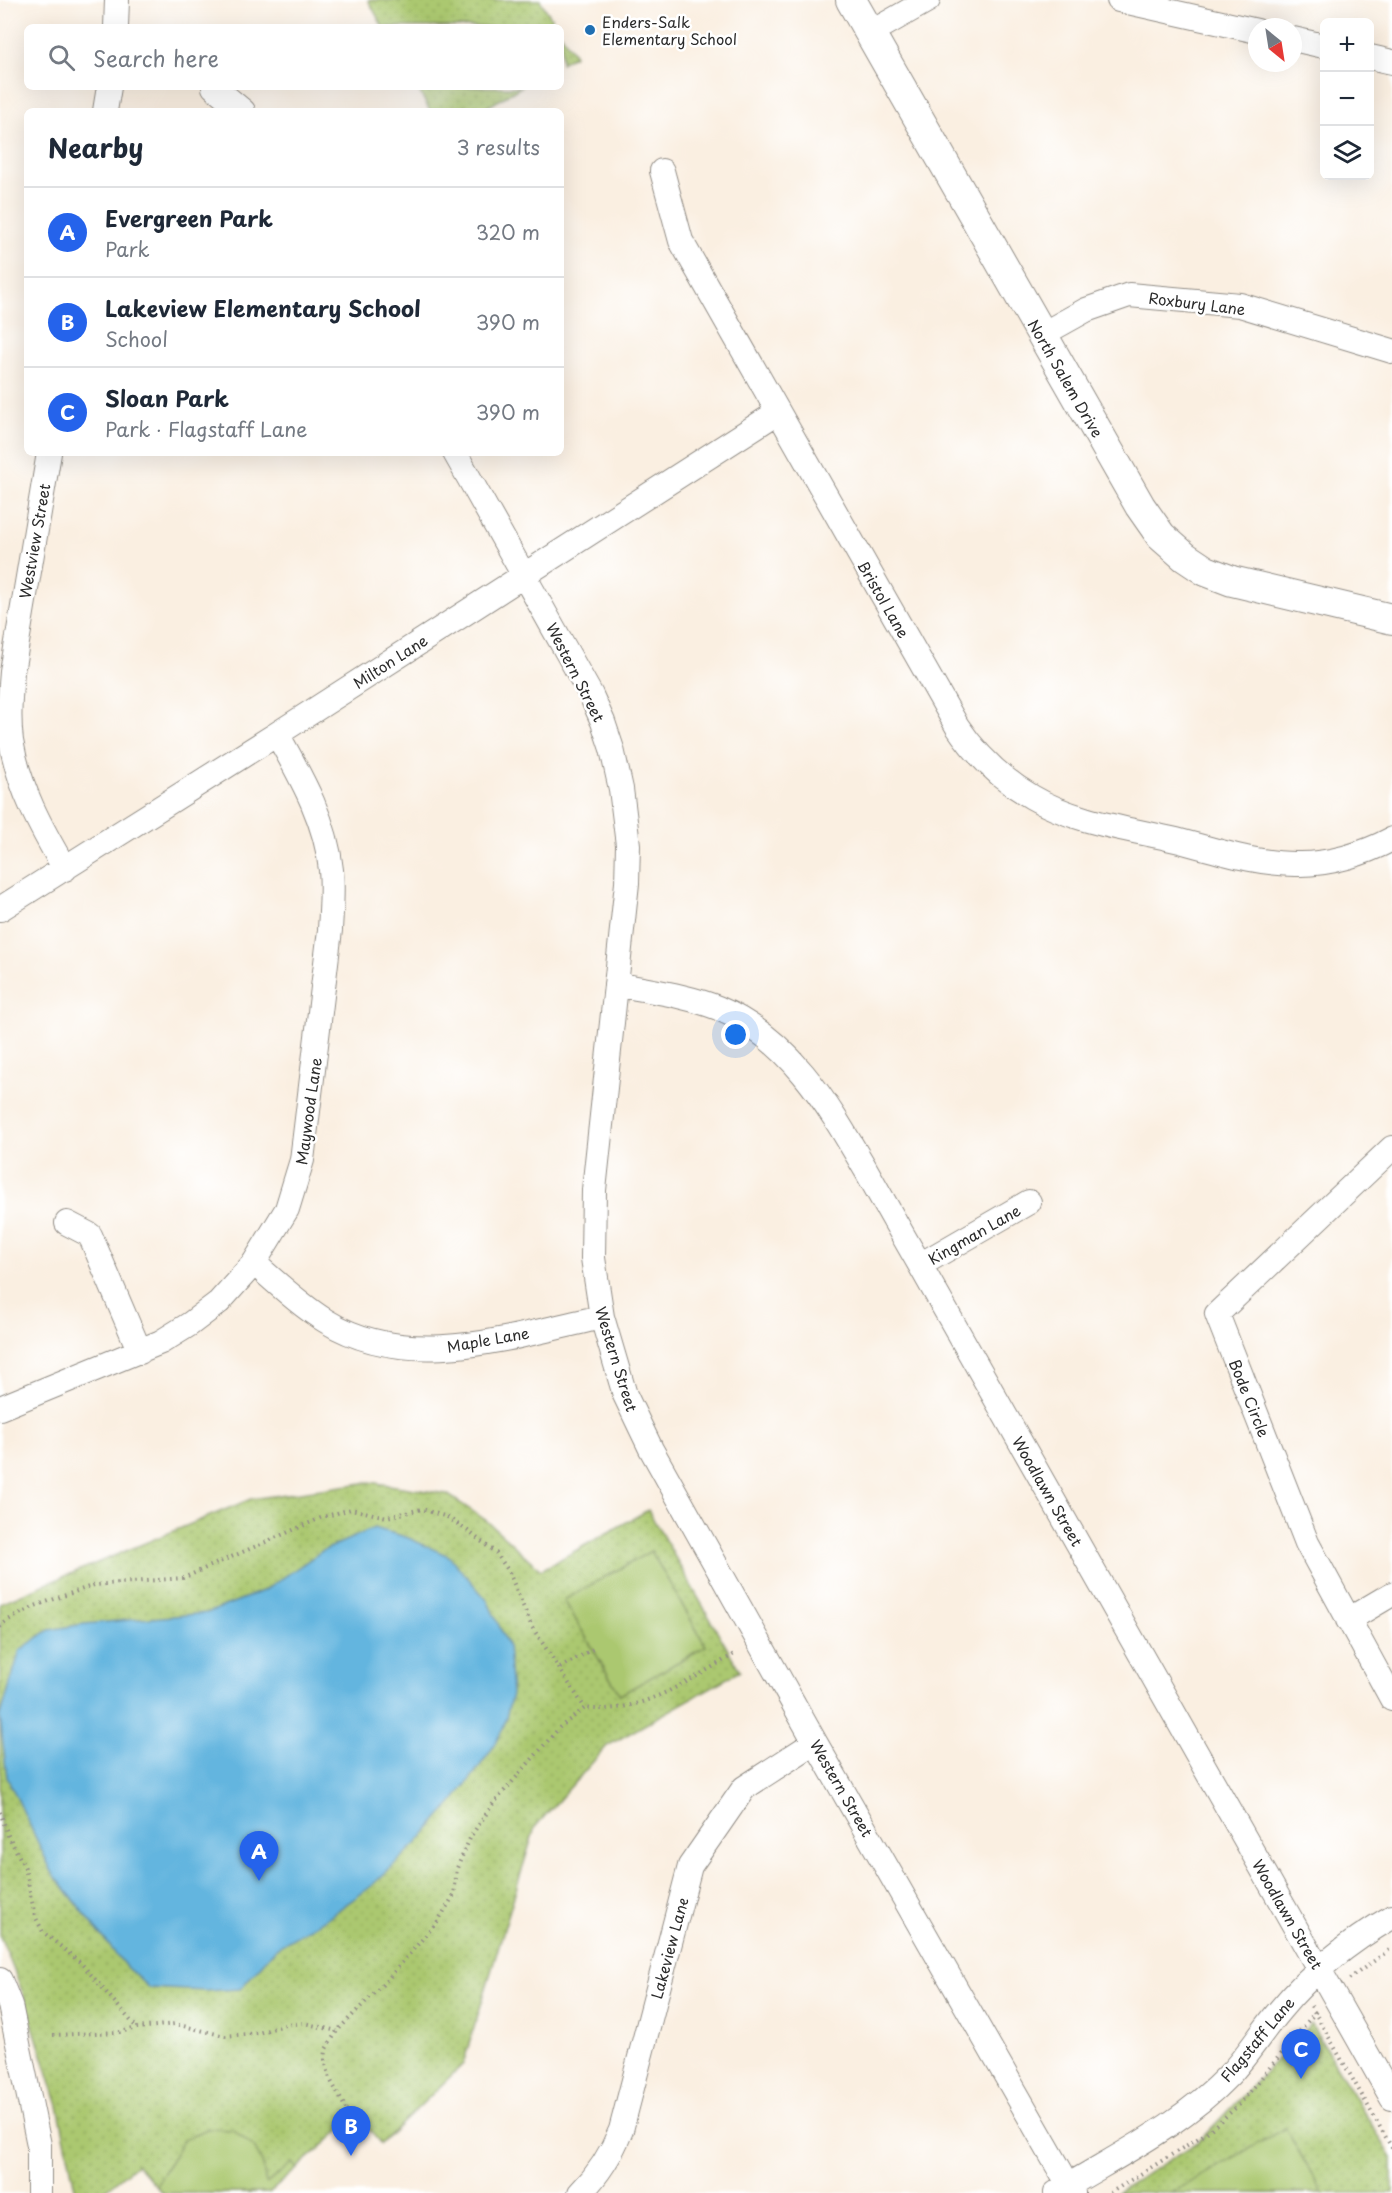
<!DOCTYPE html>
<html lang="en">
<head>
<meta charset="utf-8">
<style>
	body { margin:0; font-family:"Playpen Sans",sans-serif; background:#f6f6f7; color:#1f2937 }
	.controls { position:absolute; right:18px; top:18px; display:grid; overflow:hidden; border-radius:9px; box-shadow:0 6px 24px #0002 }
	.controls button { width:54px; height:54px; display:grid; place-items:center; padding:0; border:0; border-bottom:2px solid #e0e1e3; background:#fff; color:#1f2937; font:30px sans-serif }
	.compass { position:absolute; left:1248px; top:18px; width:54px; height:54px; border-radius:50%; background:#fff; box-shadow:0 6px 24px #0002; rotate:150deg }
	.you { position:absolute; left:736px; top:1035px; width:21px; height:21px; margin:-15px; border:4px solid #fff; border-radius:50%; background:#1a73e8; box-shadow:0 0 0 9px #1a73e833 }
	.badge { display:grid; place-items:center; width:39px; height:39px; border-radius:50%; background:#2563eb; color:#fff; font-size:20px; font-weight:700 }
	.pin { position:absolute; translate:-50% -50px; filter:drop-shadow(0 2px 3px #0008) }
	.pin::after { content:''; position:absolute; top:32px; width:21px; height:18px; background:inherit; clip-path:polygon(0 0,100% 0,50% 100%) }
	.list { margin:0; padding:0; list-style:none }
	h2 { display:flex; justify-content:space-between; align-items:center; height:78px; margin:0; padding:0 24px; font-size:26px }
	h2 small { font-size:20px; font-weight:400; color:#747a83 }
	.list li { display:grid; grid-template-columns:39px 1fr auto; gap:18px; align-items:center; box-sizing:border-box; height:90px; padding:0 24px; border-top:2px solid #e0e1e3 }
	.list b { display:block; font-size:22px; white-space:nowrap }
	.list p { margin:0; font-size:20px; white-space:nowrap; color:#747a83 }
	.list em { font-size:20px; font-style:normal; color:#747a83 }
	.icon { flex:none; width:33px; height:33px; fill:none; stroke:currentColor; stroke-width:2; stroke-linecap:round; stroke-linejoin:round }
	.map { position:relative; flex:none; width:1392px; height:2193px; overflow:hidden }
	.search { position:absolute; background:#fff; box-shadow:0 6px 24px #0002; left:24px; top:24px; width:540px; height:66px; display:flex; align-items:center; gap:15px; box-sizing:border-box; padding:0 21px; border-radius:9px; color:#747a83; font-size:22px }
	.panel { position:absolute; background:#fff; box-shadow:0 6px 24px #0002; left:24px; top:108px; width:540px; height:348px; border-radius:9px }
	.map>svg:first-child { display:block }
</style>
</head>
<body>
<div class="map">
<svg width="1392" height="2193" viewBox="0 0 1392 2193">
	<defs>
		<pattern id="grass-dots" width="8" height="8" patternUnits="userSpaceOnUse" patternTransform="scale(1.5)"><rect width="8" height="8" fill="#abc86f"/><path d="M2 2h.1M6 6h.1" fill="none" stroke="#93ac60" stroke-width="1.8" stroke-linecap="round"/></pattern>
	</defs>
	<rect width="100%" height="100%" fill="#fff"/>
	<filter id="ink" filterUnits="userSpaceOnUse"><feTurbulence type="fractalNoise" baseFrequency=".0167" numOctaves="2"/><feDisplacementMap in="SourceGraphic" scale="12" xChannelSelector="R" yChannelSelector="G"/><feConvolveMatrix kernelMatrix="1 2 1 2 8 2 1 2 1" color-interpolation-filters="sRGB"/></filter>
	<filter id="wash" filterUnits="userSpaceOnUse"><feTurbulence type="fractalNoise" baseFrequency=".008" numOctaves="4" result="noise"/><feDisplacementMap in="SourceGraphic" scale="24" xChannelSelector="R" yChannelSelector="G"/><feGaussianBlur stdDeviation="1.35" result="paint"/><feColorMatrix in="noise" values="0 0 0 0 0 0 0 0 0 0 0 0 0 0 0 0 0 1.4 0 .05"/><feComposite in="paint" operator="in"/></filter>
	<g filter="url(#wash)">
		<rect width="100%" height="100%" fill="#faefe1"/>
		<path fill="url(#grass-dots)" stroke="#6b7a4d" stroke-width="1.5" d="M 368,0 L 540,0 L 557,27 L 383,27 Z
			M 561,34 L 575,55 L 561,63 Z
			M 417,87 L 521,87 L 481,111 L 430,111 Z
			M 370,1482 L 447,1494 L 487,1521 L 541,1570 L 648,1510 L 740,1671 L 607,1746 L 535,1827 L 463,2064 L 381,2144 L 360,2119 L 352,2120 L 269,2193 L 162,2193 L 137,2164 L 102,2193 L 76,2193 L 58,2106 L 22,1991 L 0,1936 L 0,1603 L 251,1499 Z
			M 1311,2024 L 1392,2158 L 1392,2193 L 1116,2193 L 1198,2142 Z"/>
		<path fill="#abc86f" stroke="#6b7a4d" stroke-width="1.5" d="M 651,1551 L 706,1646 L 620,1695 L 564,1600 Z
			M 1285,2128 L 1323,2193 L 1171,2193 Z
			M 207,2129 L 233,2130 L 254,2147 L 262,2162 L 266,2184 L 292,2163 L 297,2169 L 269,2193 L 162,2193 L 156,2186 L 183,2140 Z"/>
		<path fill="#64b5df" stroke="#487085" stroke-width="1.5" d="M 374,1528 L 406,1537 L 449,1556 L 487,1600 L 508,1645 L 512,1694 L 503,1729 L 490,1752 L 454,1801 L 416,1844 L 369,1888 L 324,1920 L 276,1948 L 240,1989 L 206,1991 L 149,1988 L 126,1967 L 52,1872 L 7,1777 L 0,1718 L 20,1650 L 49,1630 L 84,1624 L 207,1613 L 265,1590 L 322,1551 Z"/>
	</g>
	<g filter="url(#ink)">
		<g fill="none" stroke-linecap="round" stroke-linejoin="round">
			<g stroke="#928d86" stroke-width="26">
				<path id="minor" d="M 1119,0 L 1257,31
					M 116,27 L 117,0
					M 870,33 L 928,0
					M 1293,39 L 1324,46
					M 1370,57 L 1392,62
					M 214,87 L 243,111
					M 105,111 L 109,87
					M 662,171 L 681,241 L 957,726 C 977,756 1001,779 1032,797 C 1074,822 1129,829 1176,840 C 1215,850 1256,864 1296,864 C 1328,865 1364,854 1392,839
					M 1041,335 L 1086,310 L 1129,295 L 1240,305 L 1392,351
					M 49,453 L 12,672 C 10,695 8,718 11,741 C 19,788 41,828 65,869
					M 455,453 L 591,695 L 603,722 L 612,749 L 621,789 L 628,845 L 627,883 L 594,1190 L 593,1258 L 602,1317 L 625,1395 L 651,1449 L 815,1742 L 1073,2193
					M 0,909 L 277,734 L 778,412
					M 616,984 C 649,991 686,995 718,1008 C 791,1039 828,1105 866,1170 C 884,1202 902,1234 920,1265 L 1392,2098
					M 1392,1148 L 1217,1314 L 1307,1543 L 1392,1699
					M 67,1223 L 90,1235 L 140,1352
					M 254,1263 C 277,1283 300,1305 326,1321 C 410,1373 513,1336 602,1317
					M 920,1265 L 1029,1202
					M 0,1408 L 161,1342 L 190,1324 L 219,1302 L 254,1263 L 287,1209 L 302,1160 L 330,930 C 331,910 333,890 331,870 C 326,820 301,777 277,734
					M 1348,1620 L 1392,1594
					M 0,1980 L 10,2005 L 39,2145 L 39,2193
					M 580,2193 C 599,2174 611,2155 621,2130 L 690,1866 L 744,1788 L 815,1742
					M 1056,2193 C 1116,2156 1180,2126 1229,2075 C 1248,2055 1262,2031 1280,2010 C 1312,1971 1349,1942 1392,1917"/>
			</g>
			<g stroke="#928d86" stroke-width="32">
				<path id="tertiary" d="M 851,0 L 1140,506 L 1161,536 L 1185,557 L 1206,571 L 1232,581 L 1392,619"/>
			</g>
			<path stroke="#928d86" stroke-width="4" stroke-dasharray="1.5 4.5" stroke-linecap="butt" d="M 0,1627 L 8,1620 L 35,1606 L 94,1585 L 183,1578 L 323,1517 L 351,1509 L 387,1517 L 422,1509 L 447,1517 L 468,1531 L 496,1553 L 508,1570 L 532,1627 L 585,1708
				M 560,1668 L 593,1649
				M 0,1812 L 8,1835 L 25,1868 L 35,1916 L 43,1932 L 81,1963 L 137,2028
				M 1349,1979 L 1392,1948
				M 1311,2006 L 1392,2148
				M 53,2035 L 120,2032 L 137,2028 L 175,2024 L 225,2036 L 258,2033 L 285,2025 L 304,2023 L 337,2031
				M 352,2120 L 330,2079 L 325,2060 L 326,2049 L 337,2031 L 387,1980 L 438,1921 L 454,1895 L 457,1868 L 471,1836 L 493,1804 L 560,1727 L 585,1708 C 639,1716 691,1679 736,1653
				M 1110,2193 L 1205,2134 L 1239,2105 L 1318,2009"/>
			<use href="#minor" stroke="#fff" stroke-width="24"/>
			<use href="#tertiary" stroke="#fff" stroke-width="30"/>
		</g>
	</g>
	<circle fill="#1f6fb2" stroke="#fff" stroke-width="2" cx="590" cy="30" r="6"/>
	<g text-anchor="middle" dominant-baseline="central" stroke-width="5" stroke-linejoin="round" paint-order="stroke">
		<g font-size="15" fill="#2b2b2b" stroke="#fff" text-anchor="start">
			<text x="602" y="21">Enders-Salk<tspan x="602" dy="17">Elementary School</tspan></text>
		</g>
		<g font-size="15" fill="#2b2b2b" stroke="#fff">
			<text transform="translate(1197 303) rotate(7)">Roxbury Lane</text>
			<text transform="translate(1066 378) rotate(60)">North Salem Drive</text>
			<text transform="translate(34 541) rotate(-80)">Westview Street</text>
			<text transform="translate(884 599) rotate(60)">Bristol Lane</text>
			<text transform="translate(390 661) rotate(-33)">Milton Lane</text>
			<text transform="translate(576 672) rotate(63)">Western Street</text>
			<text transform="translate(308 1111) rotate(-82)">Maywood Lane</text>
			<text transform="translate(974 1234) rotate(-30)">Kingman Lane</text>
			<text transform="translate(488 1339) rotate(-10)">Maple Lane</text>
			<text transform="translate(617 1359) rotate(73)">Western Street</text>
			<text transform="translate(1250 1398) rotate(68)">Bode Circle</text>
			<text transform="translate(1048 1491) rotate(60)">Woodlawn Street</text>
			<text transform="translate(842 1788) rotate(60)">Western Street</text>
			<text transform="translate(1288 1914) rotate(60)">Woodlawn Street</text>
			<text transform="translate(669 1948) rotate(-75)">Lakeview Lane</text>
			<text transform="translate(1257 2039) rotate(-50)">Flagstaff Lane</text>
		</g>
	</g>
</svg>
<div class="controls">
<button>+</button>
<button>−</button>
<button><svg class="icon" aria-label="layers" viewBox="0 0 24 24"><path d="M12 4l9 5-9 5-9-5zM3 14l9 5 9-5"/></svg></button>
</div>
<svg class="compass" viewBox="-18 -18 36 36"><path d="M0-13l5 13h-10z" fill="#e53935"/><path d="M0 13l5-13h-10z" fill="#747a83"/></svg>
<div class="you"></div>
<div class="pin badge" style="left:259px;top:1881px">A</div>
<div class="pin badge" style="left:351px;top:2156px">B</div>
<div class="pin badge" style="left:1301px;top:2079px">C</div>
<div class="search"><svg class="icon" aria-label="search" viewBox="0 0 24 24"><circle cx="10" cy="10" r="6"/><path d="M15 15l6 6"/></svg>Search here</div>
<section class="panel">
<h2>Nearby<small>3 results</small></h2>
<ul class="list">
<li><span class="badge">A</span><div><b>Evergreen Park</b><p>Park</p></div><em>320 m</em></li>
<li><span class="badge">B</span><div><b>Lakeview Elementary School</b><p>School</p></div><em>390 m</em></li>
<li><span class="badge">C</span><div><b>Sloan Park</b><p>Park · Flagstaff Lane</p></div><em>390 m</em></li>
</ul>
</section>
</div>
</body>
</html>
